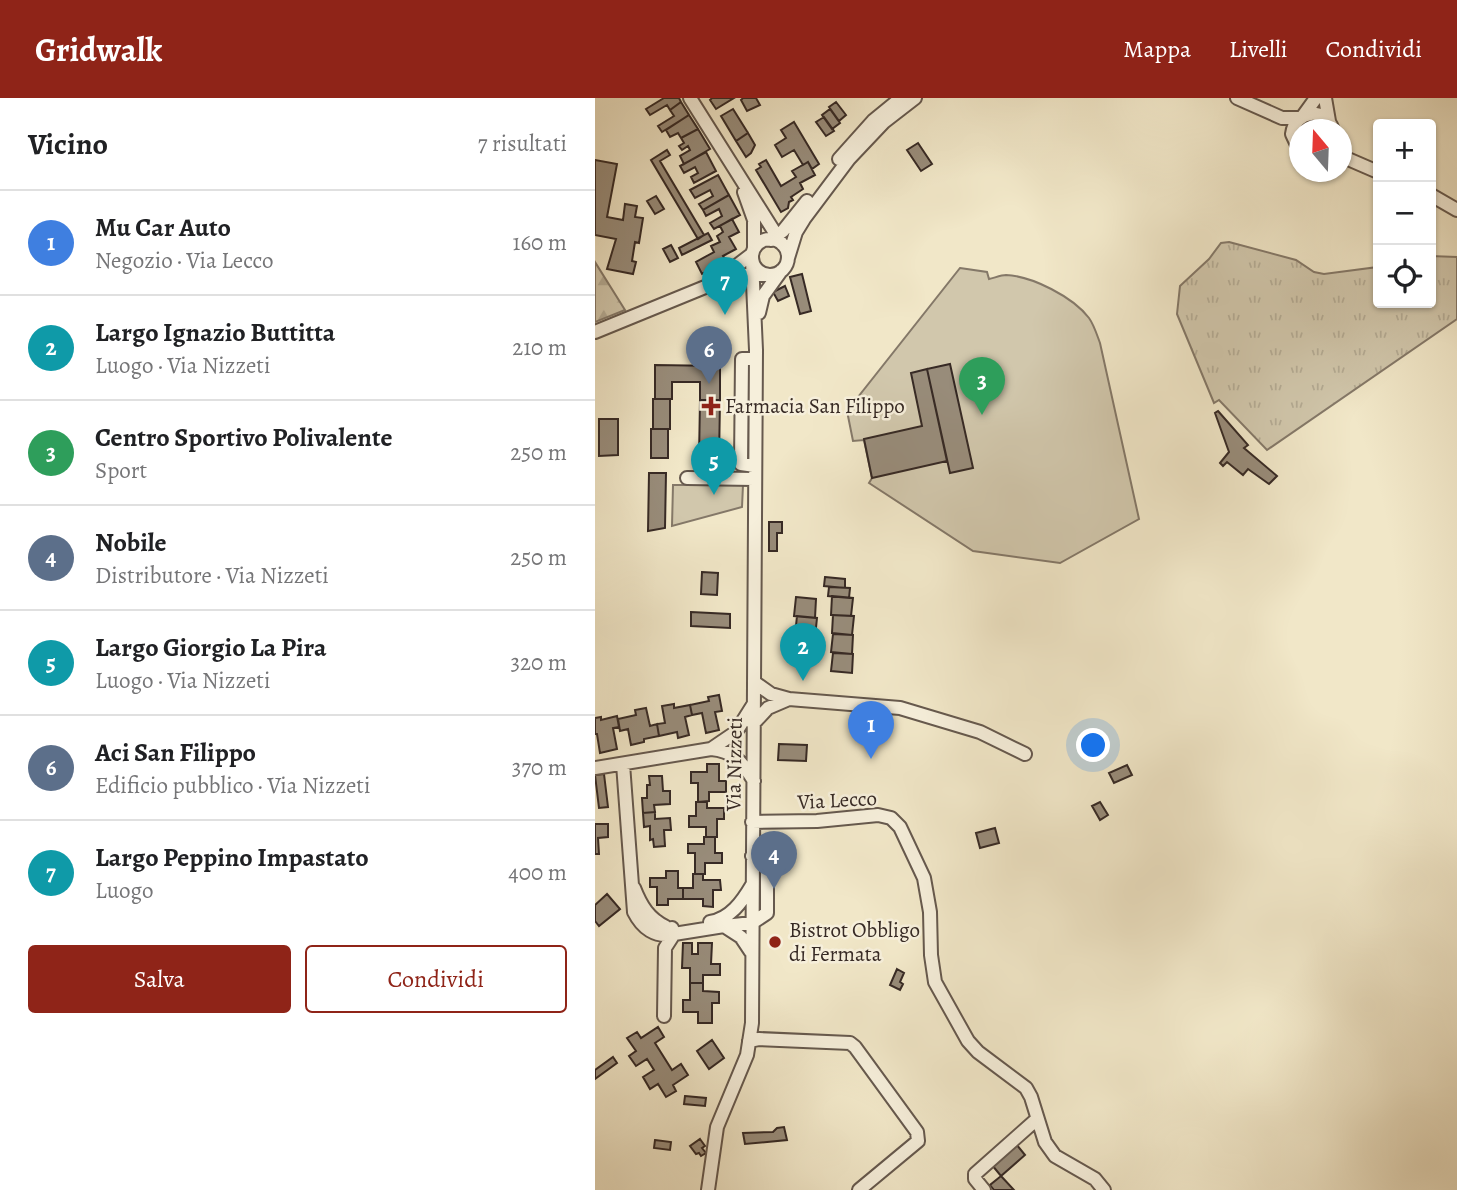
<!DOCTYPE html>
<html lang="it">
<head>
<meta charset="utf-8">
<style>
	body { margin:0; font-family:Alegreya,serif; background:#f6f6f6; color:#202124 }
	.controls { position:absolute; right:21px; top:21px; display:grid; overflow:hidden; border-radius:7px; box-shadow:0 2px 5px #0004 }
	.controls button { width:63px; height:63px; display:grid; place-items:center; padding:0; border:0; border-bottom:2px solid #e0e0e0; background:#fff; color:#202124; font:35px sans-serif }
	.compass { position:absolute; left:694px; top:21px; width:63px; height:63px; border-radius:50%; background:#fff; box-shadow:0 2px 5px #0004; rotate:341deg }
	.you { position:absolute; left:499px; top:648px; width:24px; height:24px; margin:-18px; border:5px solid #fff; border-radius:50%; background:#1a73e8; box-shadow:0 0 0 10px #1a73e833 }
	.badge { display:grid; place-items:center; width:46px; height:46px; border-radius:50%; background:#8f2418; color:#fff; font-size:23px; font-weight:700 }
	.pin { position:absolute; translate:-50% -58px; filter:drop-shadow(0 2px 4px #0008) }
	.pin::after { content:''; position:absolute; top:37px; width:24px; height:21px; background:inherit; clip-path:polygon(0 0,100% 0,50% 100%) }
	.list { margin:0; padding:0; list-style:none }
	h2 { display:flex; justify-content:space-between; align-items:center; height:91px; margin:0; padding:0 28px; font-size:30px }
	h2 small { font-size:23px; font-weight:400; color:#757577 }
	.list li { display:grid; grid-template-columns:46px 1fr auto; gap:21px; align-items:center; box-sizing:border-box; height:105px; padding:0 28px; border-top:2px solid #e0e0e0 }
	.list b { display:block; font-size:26px; white-space:nowrap }
	.list p { margin:0; font-size:23px; white-space:nowrap; color:#757577 }
	.list em { font-size:23px; font-style:normal; color:#757577 }
	.actions { display:flex; gap:14px; padding:21px 28px }
	.actions a { flex:1; padding:16px 0; border:2px solid #8f2418; border-radius:7px; text-align:center; font-size:24px; color:#8f2418 }
	.actions .main { background:#8f2418; color:#fff }
	.icon { flex:none; width:38px; height:38px; fill:none; stroke:currentColor; stroke-width:2; stroke-linecap:round; stroke-linejoin:round }
	.map { position:relative; flex:none; width:862px; height:1092px; overflow:hidden }
	header { display:flex; align-items:center; gap:42px; box-sizing:border-box; height:98px; padding:0 35px; background:#8f2418; color:#fff }
	header strong { font-size:33px }
	nav { display:flex; gap:38px; margin-inline-start:auto; font-size:24px }
	main { display:flex }
	aside { flex:1; background:#fff }
	.map>svg:first-child { display:block }
</style>
</head>
<body>
<header>
<strong>Gridwalk</strong>
<nav><a>Mappa</a><a>Livelli</a><a>Condividi</a></nav>
</header>
<main>
<aside>
<h2>Vicino<small>7 risultati</small></h2>
<ul class="list">
<li><span class="badge" style="background:#3f7fe0">1</span><div><b>Mu Car Auto</b><p>Negozio · Via Lecco</p></div><em>160 m</em></li>
<li><span class="badge" style="background:#0f9aa8">2</span><div><b>Largo Ignazio Buttitta</b><p>Luogo · Via Nizzeti</p></div><em>210 m</em></li>
<li><span class="badge" style="background:#2e9e5b">3</span><div><b>Centro Sportivo Polivalente</b><p>Sport</p></div><em>250 m</em></li>
<li><span class="badge" style="background:#5c6f8a">4</span><div><b>Nobile</b><p>Distributore · Via Nizzeti</p></div><em>250 m</em></li>
<li><span class="badge" style="background:#0f9aa8">5</span><div><b>Largo Giorgio La Pira</b><p>Luogo · Via Nizzeti</p></div><em>320 m</em></li>
<li><span class="badge" style="background:#5c6f8a">6</span><div><b>Aci San Filippo</b><p>Edificio pubblico · Via Nizzeti</p></div><em>370 m</em></li>
<li><span class="badge" style="background:#0f9aa8">7</span><div><b>Largo Peppino Impastato</b><p>Luogo</p></div><em>400 m</em></li>
</ul>
<div class="actions"><a class="main">Salva</a><a>Condividi</a></div>
</aside>
<div class="map">
<svg width="862" height="1092" viewBox="0 0 862 1092">
	<defs>
		<pattern id="grass-tufts" width="24" height="20" patternUnits="userSpaceOnUse" patternTransform="scale(1.75)"><rect width="24" height="20" fill="#d1c7ac"/><path d="M3 7l-1-3M5 7V3M7 7l1-3M15 17l-1-3M17 17v-4M19 17l1-3" fill="none" stroke="#b4ab94"/></pattern>
		<pattern id="forest-firs" width="22" height="20" patternUnits="userSpaceOnUse" patternTransform="scale(1.75)"><rect width="22" height="20" fill="#d1c7ac"/><path d="M5 1l3.5 6h-7zM16 11l3.5 6h-7z" fill="#b4ab94"/></pattern>
	</defs>
	<rect width="100%" height="100%" fill="#f1e7c8"/>
	<filter id="stains"><feTurbulence type="fractalNoise" baseFrequency=".00286" numOctaves="4"/><feColorMatrix values="0 0 0 0 .2 0 0 0 0 .09 0 0 0 0 .02 0 0 0 .5 -.17"/></filter>
	<radialGradient id="worn" r=".72"><stop offset=".6" stop-color="#630" stop-opacity="0"/><stop offset="1" stop-color="#630" stop-opacity=".3"/></radialGradient>
	<path fill="url(#grass-tufts)" stroke="#847868" stroke-width="2" d="M 634,144 L 701,162 L 719,174 L 729,176 L 783,169 L 783,205 L 836,205 L 836,158 L 862,159 L 862,221 L 672,352 L 624,302 L 619,305 L 582,216 L 585,188 L 614,161 L 626,145 Z"/>
	<path fill="url(#forest-firs)" stroke="#847868" stroke-width="2" d="M 0,164 L 30,212 L 0,224 Z"/>
	<path fill="#d1c7ac" stroke="#847868" stroke-width="2" d="M 365,170 L 392,174 L 394,181 C 399,180 406,177 411,177 C 437,178 478,199 494,220 C 499,227 502,237 505,245 L 544,421 L 465,465 L 378,453 L 274,385 L 277,380 L 269,342 L 258,343 L 252,313 Z
		M 78,387 L 148,387 L 147,409 L 77,428 Z"/>
	<path fill="#988c7a" stroke="#372a25" stroke-width="2" d="M 69,0 L 84,0 L 86,4 L 75,12 L 72,7 L 55,17 L 51,11 Z
		M 117,0 L 139,0 L 121,11 L 115,2 Z
		M 148,0 L 161,0 L 165,7 L 152,13 L 146,2 Z
		M 86,4 L 94,17 L 67,34 L 63,28 L 79,18 L 75,12 Z
		M 241,4 L 251,17 L 244,23 L 234,9 Z
		M 138,11 L 153,35 L 141,43 L 126,18 Z
		M 235,11 L 245,25 L 237,31 L 227,17 Z
		M 94,17 L 103,31 L 86,40 L 83,35 L 75,39 L 71,32 Z
		M 229,19 L 239,33 L 231,38 L 221,24 Z
		M 199,24 L 224,66 L 217,71 L 213,64 L 208,67 L 199,52 L 187,59 L 180,47 L 191,40 L 186,32 Z
		M 103,31 L 115,51 L 89,66 L 85,58 L 95,52 L 93,48 L 87,52 L 84,48 L 89,45 L 86,40 Z
		M 153,35 L 160,47 L 156,55 L 151,59 L 141,43 Z
		M 323,45 L 337,66 L 326,73 L 312,52 Z
		M 72,52 L 75,57 L 65,63 L 109,137 L 103,141 L 56,62 Z
		M 111,54 L 121,73 L 99,85 L 96,79 L 103,75 L 100,69 L 89,75 L 85,68 Z
		M 0,62 L 22,66 L 12,119 L 28,122 L 30,106 L 42,108 L 40,119 L 48,120 L 44,145 L 40,144 L 37,163 L 41,164 L 38,176 L 12,171 L 21,141 L 0,137 Z
		M 171,62 L 186,88 L 201,79 L 197,73 L 213,64 L 220,77 L 205,85 L 208,91 L 196,99 L 198,102 L 194,104 L 193,110 L 186,114 L 161,72 L 166,69 L 164,66 Z
		M 123,77 L 134,97 L 108,112 L 104,106 L 118,98 L 115,92 L 100,100 L 95,92 Z
		M 134,97 L 145,117 L 119,131 L 115,125 L 127,118 L 124,111 L 111,118 L 108,112 Z
		M 61,98 L 69,111 L 60,116 L 52,103 Z
		M 137,121 L 144,134 L 134,139 L 141,151 L 128,158 L 131,163 L 107,176 L 101,164 L 119,154 L 116,148 L 125,144 L 122,138 L 128,134 L 125,128 Z
		M 113,135 L 117,142 L 87,157 L 84,150 Z
		M 76,147 L 83,160 L 75,164 L 68,151 Z
		M 207,176 L 216,213 L 205,216 L 195,179 Z
		M 190,188 L 194,198 L 183,203 L 178,194 Z
		M 355,266 L 378,370 L 355,375 L 332,271 Z
		M 60,267 L 125,268 L 125,302 L 105,302 L 105,284 L 77,284 L 77,301 L 60,301 Z
		M 332,271 L 352,363 L 277,380 L 269,341 L 327,328 L 316,275 Z
		M 58,301 L 75,301 L 75,331 L 58,331 Z
		M 105,302 L 125,302 L 124,362 L 104,361 Z
		M 623,313 L 653,347 L 649,350 L 682,378 L 674,386 L 653,371 L 648,377 L 632,364 L 628,368 L 625,365 L 634,354 L 620,315 Z
		M 4,321 L 23,321 L 23,357 L 4,358 Z
		M 56,331 L 73,331 L 73,360 L 56,360 Z
		M 54,375 L 71,375 L 70,430 L 53,433 Z
		M 174,424 L 187,424 L 187,435 L 182,435 L 182,453 L 174,453 Z
		M 107,474 L 123,475 L 122,497 L 106,496 Z
		M 230,479 L 250,481 L 250,490 L 229,488 Z
		M 234,489 L 255,490 L 254,500 L 233,498 Z
		M 237,498 L 258,500 L 256,518 L 236,517 Z
		M 201,499 L 221,501 L 220,520 L 199,518 Z
		M 96,514 L 135,516 L 135,530 L 96,528 Z
		M 238,517 L 259,518 L 257,537 L 237,535 Z
		M 202,518 L 222,520 L 220,539 L 200,537 Z
		M 238,536 L 258,537 L 257,556 L 236,554 Z
		M 201,537 L 222,539 L 220,557 L 200,556 Z
		M 238,555 L 258,556 L 257,575 L 236,573 Z
		M 124,597 L 127,613 L 120,614 L 124,632 L 111,635 L 107,615 L 97,617 L 95,607 L 114,603 L 113,599 Z
		M 79,606 L 79,610 L 95,607 L 97,617 L 90,619 L 94,637 L 83,640 L 82,634 L 64,638 L 62,626 L 70,625 L 67,608 Z
		M 51,610 L 55,628 L 62,626 L 64,638 L 49,641 L 49,644 L 36,647 L 33,631 L 25,633 L 23,621 L 41,617 L 40,612 Z
		M 22,618 L 24,629 L 18,630 L 22,651 L 5,655 L 2,636 L 0,636 L 0,620 L 6,619 L 6,622 Z
		M 184,646 L 212,647 L 211,663 L 183,662 Z
		M 112,666 L 124,666 L 124,683 L 131,683 L 131,694 L 114,694 L 114,703 L 103,704 L 103,685 L 96,685 L 96,674 L 112,674 Z
		M 532,667 L 537,677 L 519,685 L 514,675 Z
		M 9,676 L 13,709 L 4,710 L 0,677 Z
		M 54,678 L 67,678 L 68,693 L 75,693 L 75,706 L 59,707 L 60,714 L 48,715 L 47,700 L 52,700 L 52,687 L 55,687 Z
		M 101,704 L 112,704 L 112,710 L 129,710 L 129,721 L 122,721 L 122,739 L 111,739 L 111,729 L 94,729 L 94,718 L 101,718 Z
		M 505,704 L 513,717 L 505,722 L 497,708 Z
		M 60,714 L 60,721 L 75,720 L 76,732 L 69,732 L 70,748 L 59,749 L 58,741 L 55,742 L 55,728 L 49,729 L 48,715 Z
		M 0,726 L 13,726 L 13,739 L 3,740 L 4,756 L 0,756 Z
		M 400,730 L 404,745 L 385,750 L 381,735 Z
		M 109,739 L 120,739 L 120,755 L 127,755 L 127,765 L 110,765 L 110,776 L 100,776 L 100,755 L 93,755 L 93,746 L 109,746 Z
		M 71,773 L 83,773 L 83,790 L 88,790 L 88,801 L 73,801 L 73,807 L 62,807 L 62,789 L 55,789 L 55,780 L 71,780 Z
		M 98,776 L 108,776 L 108,782 L 125,782 L 126,792 L 118,792 L 118,809 L 108,808 L 108,801 L 88,801 L 88,790 L 98,790 Z
		M 12,796 L 25,811 L 4,828 L 0,823 L 0,807 Z
		M 88,845 L 97,845 L 97,856 L 103,856 L 103,845 L 117,845 L 116,866 L 125,866 L 125,877 L 108,877 L 108,885 L 95,885 L 95,870 L 87,870 Z
		M 302,871 L 309,875 L 305,884 L 308,886 L 305,892 L 295,887 Z
		M 95,885 L 108,885 L 108,893 L 124,894 L 124,905 L 117,905 L 117,925 L 103,925 L 103,914 L 88,914 L 88,902 L 95,902 Z
		M 63,929 L 69,939 L 60,945 L 77,972 L 86,966 L 93,977 L 78,987 L 81,993 L 71,999 L 63,986 L 55,991 L 48,979 L 59,972 L 52,961 L 41,968 L 34,958 L 41,953 L 32,940 L 42,934 L 46,940 Z
		M 117,942 L 129,960 L 114,971 L 102,953 Z
		M 18,959 L 22,965 L 0,981 L 0,972 Z
		M 90,998 L 111,1000 L 110,1008 L 89,1006 Z
		M 189,1029 L 192,1042 L 150,1046 L 148,1035 L 178,1034 L 182,1030 Z
		M 105,1041 L 110,1048 L 107,1050 L 111,1055 L 106,1058 L 104,1055 L 101,1056 L 95,1048 Z
		M 60,1042 L 76,1044 L 75,1052 L 59,1050 Z
		M 421,1046 L 430,1057 L 406,1078 L 397,1067 Z
		M 406,1078 L 419,1092 L 399,1092 L 395,1087 Z"/>
	<g fill="none" stroke-linecap="round" stroke-linejoin="round">
		<g stroke="#66594e" stroke-width="16">
			<path id="minor" d="M 95,0 L 187,146
				M 642,0 L 687,20 L 705,20
				M 730,0 L 734,23
				M 708,18 L 721,0
				M 704,51 L 697,36 C 700,12 730,8 738,32
				M 746,58 L 783,74
				M 244,61 L 278,23 L 306,0
				M 149,94 L 159,122 L 159,151
				M 836,97 L 862,112
				M157 159a18 18 0 1 1 36 0a18 18 0 1 1-36 0Z
				M 176,142 L 188,133 L 212,103
				M 193,160 L 201,134 L 209,121 L 254,61 L 289,24 L 320,0
				M 127,179 L 157,156
				M 164,215 L 168,198 L 186,173
				M 0,234 L 115,187 L 144,177 L 171,177
				M 160,368 L 146,366 L 147,261 L 161,261
				M 92,380 L 159,381
				M 159,584 L 176,596 L 194,601 L 305,610 L 385,634 L 430,656
				M 158,626 L 173,610 L 194,601
				M 116,651 L 141,634 L 158,607
				M 28,666 L 39,814 C 47,830 60,840 79,836 L 77,830
				M 0,670 L 116,651 C 139,653 147,664 159,683
				M 157,724 L 222,723 L 283,717 L 296,720 L 305,729 L 329,780 L 335,814 L 336,857 L 340,884 L 373,943 L 383,954 L 431,990 L 436,999 L 450,1044 L 460,1058 L 500,1081 L 509,1092
				M 39,790 C 46,808 54,821 71,829
				M 115,824 C 135,821 147,804 157,787
				M 130,828 L 157,825 L 172,815 L 172,768 L 157,758
				M 69,918 L 70,850 L 79,836 L 129,828 L 146,839 L 156,854
				M 154,943 L 164,941 L 255,945 L 260,949 L 322,1034 L 323,1043 L 264,1092
				M 113,1092 L 122,1029 L 152,957 L 157,925 L 161,252 L 157,163
				M 389,1092 L 380,1081 L 380,1076 L 442,1021"/>
		</g>
		<use href="#minor" stroke="#f6efdb" stroke-width="12"/>
	</g>
	<g fill="#8f2418" stroke="#f6efdb" stroke-width="2.5">
		<path d="M112.5 297.5h7v7h7v7h-7v7h-7v-7h-7v-7h7z"/>
		<circle cx="180" cy="844" r="7"/>
	</g>
	<g text-anchor="middle" dominant-baseline="central" stroke-width="5" stroke-linejoin="round" paint-order="stroke">
		<g font-size="21" fill="#372a25" stroke="#f6efdb" text-anchor="start">
			<text x="130" y="308">Farmacia San Filippo</text>
			<text x="194" y="832">Bistrot Obbligo<tspan x="194" dy="24">di Fermata</tspan></text>
		</g>
		<g font-size="21" fill="#372a25" stroke="#f6efdb">
			<text transform="translate(139 666) rotate(-89)">Via Nizzeti</text>
			<text transform="translate(242 702) rotate(-3)">Via Lecco</text>
		</g>
	</g>
	<rect width="100%" height="100%" filter="url(#stains)"/>
	<rect width="100%" height="100%" fill="url(#worn)"/>
</svg>
<div class="controls">
<button>+</button>
<button>−</button>
<button><svg class="icon" aria-label="locate" viewBox="0 0 24 24"><circle cx="12" cy="12" r="6"/><path d="M12 2v4M12 18v4M2 12h4M18 12h4"/></svg></button>
</div>
<svg class="compass" viewBox="-18 -18 36 36"><path d="M0-13l5 13h-10z" fill="#e53935"/><path d="M0 13l5-13h-10z" fill="#757577"/></svg>
<div class="you"></div>
<div class="pin badge" style="left:276px;top:661px;background:#3f7fe0">1</div>
<div class="pin badge" style="left:208px;top:583px;background:#0f9aa8">2</div>
<div class="pin badge" style="left:387px;top:317px;background:#2e9e5b">3</div>
<div class="pin badge" style="left:179px;top:791px;background:#5c6f8a">4</div>
<div class="pin badge" style="left:119px;top:397px;background:#0f9aa8">5</div>
<div class="pin badge" style="left:114px;top:286px;background:#5c6f8a">6</div>
<div class="pin badge" style="left:130px;top:217px;background:#0f9aa8">7</div>
</div>
</main>
</body>
</html>
